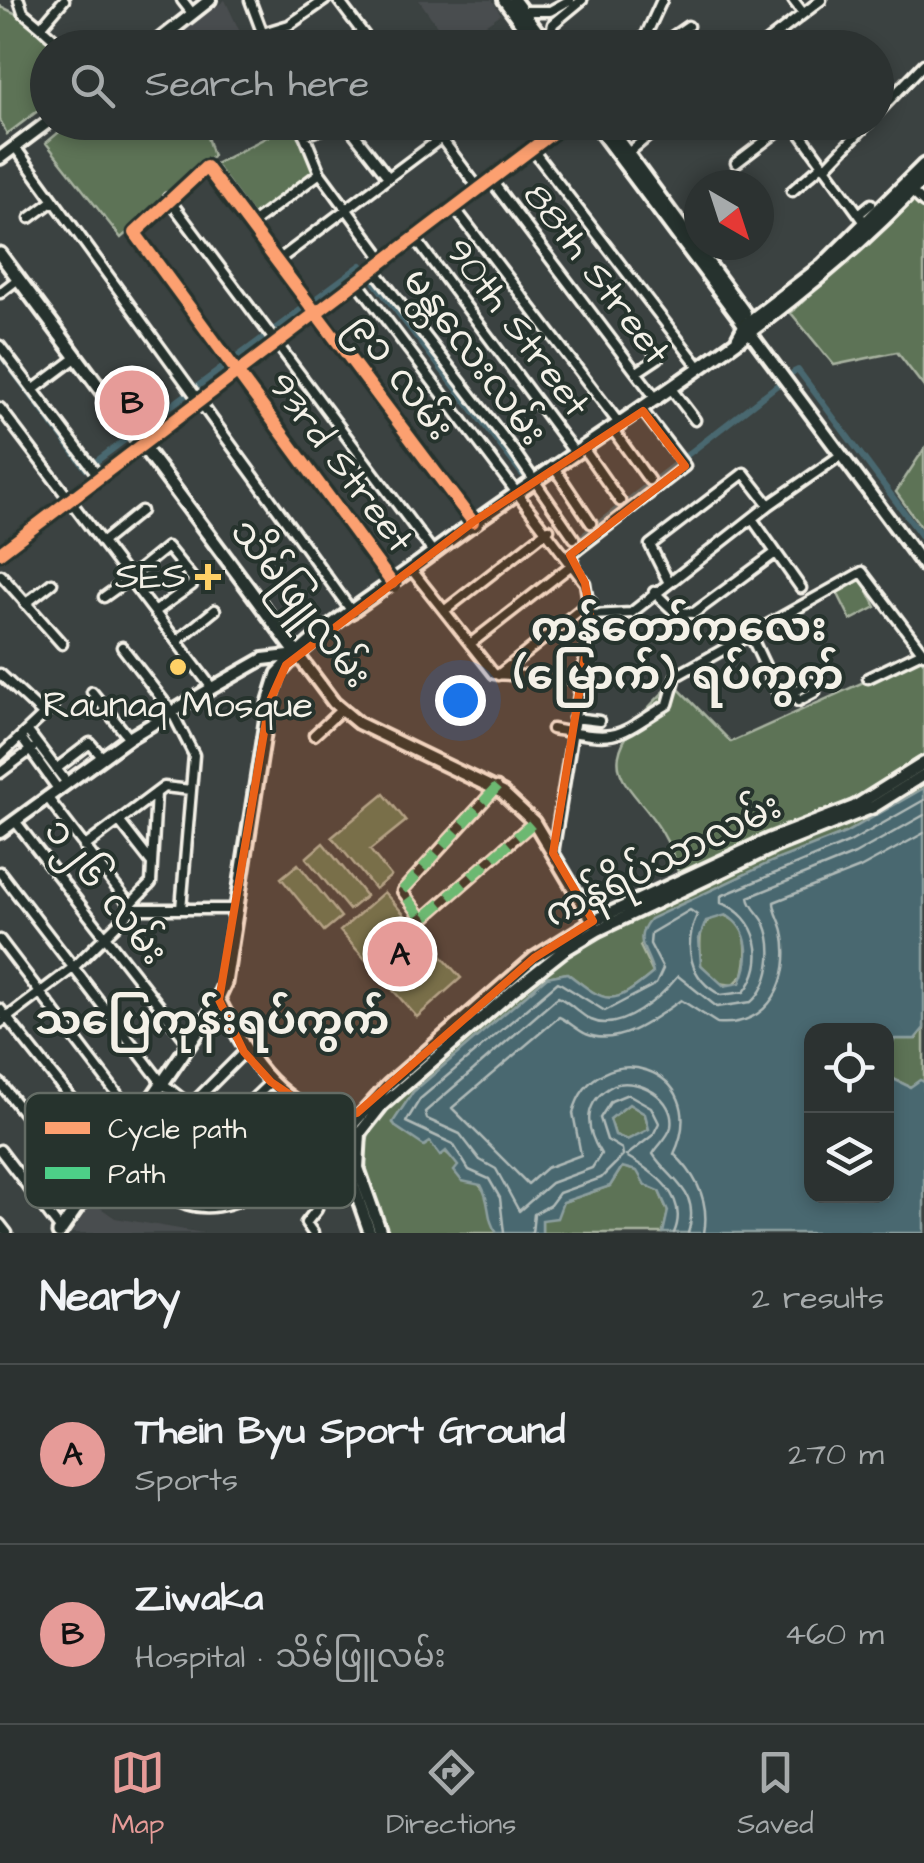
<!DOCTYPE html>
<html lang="en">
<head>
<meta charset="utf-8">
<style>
	body { margin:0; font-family:"Architects Daughter","Noto Sans Myanmar",sans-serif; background:#343a39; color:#f1f3f6 }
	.controls { position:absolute; right:30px; bottom:30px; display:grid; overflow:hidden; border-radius:20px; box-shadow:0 5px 15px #0003 }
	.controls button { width:90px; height:90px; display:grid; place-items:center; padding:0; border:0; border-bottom:2px solid #484d4d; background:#2c3231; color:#f1f3f6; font:50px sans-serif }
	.compass { position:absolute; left:684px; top:170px; width:90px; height:90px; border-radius:50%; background:#2c3231; box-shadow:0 5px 15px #0003; rotate:141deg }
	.you { position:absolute; left:460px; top:700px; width:35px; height:35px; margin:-25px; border:8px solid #fff; border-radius:50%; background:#1a73e8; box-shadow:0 0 0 15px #1a73e833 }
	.badge { display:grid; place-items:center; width:65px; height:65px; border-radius:50%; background:#e69b98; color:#111; font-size:32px; font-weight:700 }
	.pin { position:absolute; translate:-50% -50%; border:5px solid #fff; box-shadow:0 2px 10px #0006 }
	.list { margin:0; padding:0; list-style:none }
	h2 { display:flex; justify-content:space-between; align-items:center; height:130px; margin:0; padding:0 40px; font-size:42px }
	h2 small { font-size:32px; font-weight:400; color:#a6aaab }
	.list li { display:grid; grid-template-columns:65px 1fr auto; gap:30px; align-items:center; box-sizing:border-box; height:180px; padding:0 40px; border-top:2px solid #484d4d }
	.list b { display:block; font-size:38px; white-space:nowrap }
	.list p { margin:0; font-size:32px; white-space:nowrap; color:#a6aaab }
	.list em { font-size:32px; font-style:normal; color:#a6aaab }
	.icon { flex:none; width:55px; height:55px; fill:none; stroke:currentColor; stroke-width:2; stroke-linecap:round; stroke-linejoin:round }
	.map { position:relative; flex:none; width:924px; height:1233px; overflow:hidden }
	.search { position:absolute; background:#2c3231; box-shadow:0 5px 15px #0003; left:30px; right:30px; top:30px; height:110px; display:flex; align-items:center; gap:25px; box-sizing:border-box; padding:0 35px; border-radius:55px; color:#a6aaab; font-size:38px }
	.sheet { height:490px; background:#2c3231 }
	nav { display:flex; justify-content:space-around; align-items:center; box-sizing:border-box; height:140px; border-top:2px solid #484d4d; background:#2c3231; font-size:28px; color:#a6aaab }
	nav a { display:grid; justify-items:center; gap:5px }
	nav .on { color:#e69b98 }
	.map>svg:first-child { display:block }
</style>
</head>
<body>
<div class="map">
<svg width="924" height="1233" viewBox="0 0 924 1233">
	<rect width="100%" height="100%" fill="#3b4241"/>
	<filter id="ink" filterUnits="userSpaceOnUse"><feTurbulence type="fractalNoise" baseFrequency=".01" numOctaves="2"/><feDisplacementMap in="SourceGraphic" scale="20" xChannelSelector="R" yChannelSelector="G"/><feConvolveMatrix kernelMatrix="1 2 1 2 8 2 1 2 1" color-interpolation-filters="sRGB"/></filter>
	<g filter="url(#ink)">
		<path fill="#4a4d4f" d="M 225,0 L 247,47 L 164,47 Z
			M 419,0 L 492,0 L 501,14 L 452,47 Z
			M 92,1202 L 115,1218 L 203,1233 L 72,1233 Z"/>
		<path fill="#5d7357" stroke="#a8b2a0" stroke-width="2.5" d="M 0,6 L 25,18 L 57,47 L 48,48 L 47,104 L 7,134 L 0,120 Z
			M 70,123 L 194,123 L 207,137 L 213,156 L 121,238 L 46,143 Z
			M 294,123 L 314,173 L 254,217 L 215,164 Z
			M 924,186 L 924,387 L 897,352 L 834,365 L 791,313 Z
			M 924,449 L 924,531 L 896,492 Z
			M 861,577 L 876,607 L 851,620 L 836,590 Z
			M 919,657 L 924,663 L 924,755 L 857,797 L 679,876 C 657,774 558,791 673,683 L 731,742 Z
			M 924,779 L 924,788 L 845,833 L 677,906 L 640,946 L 653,973 C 611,1008 607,1004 567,973 L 547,977 L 413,1092 L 393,1123 C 405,1137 419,1137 435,1145 C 448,1151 486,1189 491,1202 C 494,1212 494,1224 497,1233 L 385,1233 C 376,1203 359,1169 368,1137 C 378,1106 418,1081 441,1061 C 475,1032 508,997 544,971 C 656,892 805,850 924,779 Z
			M 384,794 L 406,821 L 370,850 L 391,876 L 375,889 L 332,837 Z
			M 323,843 L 366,896 L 349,910 L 306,858 Z
			M 298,864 L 341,917 L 324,931 L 281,878 Z
			M 384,892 L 461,978 L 417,1017 L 340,931 Z
			M 720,914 C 750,922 749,950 743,975 L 733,985 L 719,983 L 701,965 C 701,942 694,924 720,914 Z
			M 924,1028 L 924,1082 L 910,1087 L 887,1076 L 887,1053 L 894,1039 L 916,1039 Z
			M 629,1104 L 645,1114 L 649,1130 L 627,1140 L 615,1135 L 610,1119 Z
			M 622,1167 L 638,1171 L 645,1185 L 659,1191 L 668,1212 L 663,1233 L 542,1233 L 542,1220 L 552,1216 L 563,1202 L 610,1186 Z"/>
		<path fill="#49686f" stroke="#8d9f9f" stroke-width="2.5" fill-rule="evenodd" d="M 924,788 L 924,1028 L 915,1039 L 895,1039 L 887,1053 L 886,1030 L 812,1030 L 812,1196 L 886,1196 L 887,1076 L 910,1087 L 920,1080 L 924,1082 L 924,1233 L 663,1233 L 668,1211 L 659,1191 L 645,1185 L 637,1171 L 622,1167 L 610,1186 L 563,1202 L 557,1218 L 542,1220 L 542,1233 L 497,1233 C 486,1220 491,1202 481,1185 L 462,1181 L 454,1171 L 458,1166 L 446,1151 L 440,1156 L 430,1142 L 424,1146 L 396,1127 L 393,1122 L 413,1092 L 547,977 L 567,973 C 607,1004 611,1008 653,973 C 649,951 631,942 650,919 L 771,862 L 845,833 ZM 726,915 C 751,930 751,958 740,983 L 724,986 L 701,965 L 699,939 L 706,921 ZM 629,1104 L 645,1114 L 649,1129 L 627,1140 L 615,1135 L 610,1119 Z"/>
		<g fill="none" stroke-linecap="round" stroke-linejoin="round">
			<path stroke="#b0bab8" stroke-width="2.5" d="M 504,1233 L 500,1198 L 489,1179 L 469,1170 L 453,1144 L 406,1122 L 420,1099 L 558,982 L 605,1011 L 656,984 L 663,969 L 650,944 L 651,933 L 690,910 L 697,915 C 683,946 689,979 721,995 L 744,992 C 769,962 758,915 721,903 L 721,896 L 850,842 L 924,800
				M 532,1233 L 534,1214 L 550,1205 L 559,1193 L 601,1178 L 623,1156 L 622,1149 L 607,1140 L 600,1118 L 611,1101 L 628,1094 L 651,1107 L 659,1123 L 653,1135 L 626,1156 C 652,1171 690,1196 674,1233
				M 688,1233 C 701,1190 671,1182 653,1154 C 658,1145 668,1138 671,1127 C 676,1098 638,1077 614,1085 C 583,1101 584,1127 601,1154 L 592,1168 L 551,1183 L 519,1211 L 496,1169 L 480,1160 L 460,1134 L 427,1119 L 425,1112 L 558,997 C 570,1002 579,1014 591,1020 C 621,1034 662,996 678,976 L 717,1007 L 751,1002 C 771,985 775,948 765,924 C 760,913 750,908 749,897 L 855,854 L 924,815
				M 704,1233 C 710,1201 697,1176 674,1154 C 715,1066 594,1033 573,1113 L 581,1155 L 546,1168 L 528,1184 L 452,1108 L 559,1017 C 568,1021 576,1029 586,1034 C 619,1048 655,1018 681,1000 L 717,1023 C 770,1028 793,979 783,931 C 781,921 774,912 774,902 L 860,868 L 924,833"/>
			<path stroke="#49686f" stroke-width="6" d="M 0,354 L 86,469 L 126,439
				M 794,372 L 798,370 L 924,539
				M 141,428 L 361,265 L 522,474
				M 534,489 L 556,517
				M 569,535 L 575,542 L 780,383"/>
			<g stroke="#f4f1e8" stroke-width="15">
				<path id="street" d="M 19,0 L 23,12 L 41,27
					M 64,0 L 41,27 L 64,48
					M 182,0 L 192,13
					M 250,0 L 268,48
					M 338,0 L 374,48
					M 793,0 L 803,13
					M 522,11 L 550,11 L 570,0
					M 263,33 L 289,25 L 325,0
					M 548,45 L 553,24 L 582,0
					M 640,48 L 662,0
					M 656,48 L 688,26
					M 759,48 L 821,0
					M 876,114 L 924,64
					M 299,122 L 320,173 L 384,260
					M 345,122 L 388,177
					M 429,122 L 479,189
					M 792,122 L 866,224
					M 797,129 L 812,126
					M 304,135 L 343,122
					M 15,147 L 353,613
					M 532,149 L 700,368
					M 628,153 L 665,122
					M 736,163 L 790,122
					M 825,168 L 869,122
					M 491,180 L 657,400
					M 792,191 L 823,164
					M 911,191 L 924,203
					M 168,198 L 433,552
					M 454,207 L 621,426
					M 859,214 L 871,204
					M 30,218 L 53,201
					M 250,225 L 320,173
					M 414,237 L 575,453
					M 276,262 L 441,138
					M 373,268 L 514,451 L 574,538
					M 356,280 L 585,583 L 591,620 L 553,853
					M 0,293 L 18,279
					M 0,346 L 100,478
					M 637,372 L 658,358 L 649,345
					M 33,390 L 77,357
					M 672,390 L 695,420
					M 0,408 L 212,688
					M 613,430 L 649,480
					M 583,448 L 620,501
					M 553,466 L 591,523
					M 769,505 L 841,455
					M 753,520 L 801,588
					M 105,540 L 141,511
					M 569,556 L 685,466 L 643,411
					M 411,569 L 494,674 L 581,679
					M 1,575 L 62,644
					M 131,576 L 167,547 L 193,579 L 192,585 L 156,611
					M 392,583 L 135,233 L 206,167 L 473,522
					M 654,592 L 675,612 L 694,613 L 774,554
					M 104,597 L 132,577
					M 25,604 L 52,583
					M 444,611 L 549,529
					M 591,615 L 631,613 L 769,505 L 744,473 L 650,545 L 668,581
					M 749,632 L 781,700 L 811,682 L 815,692 L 798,701 L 795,693
					M 178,640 L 215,610
					M 470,644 L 574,563
					M 122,647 L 172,712 L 194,755 L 181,909
					M 0,674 L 44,715
					M 498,675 L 591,601
					M 868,678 L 922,652
					M 92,692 L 129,738
					M 574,718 L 599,721
					M 552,729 C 619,740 610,741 668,704 L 676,676 L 862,572 L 924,654
					M 29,733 L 67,783
					M 314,735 L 341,710
					M 22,739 L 58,789
					M 0,756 L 53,706
					M 56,769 L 90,743 L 102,757
					M 0,773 L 32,749
					M 497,787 L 402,891 L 423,919 L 534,822
					M 47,797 L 133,909
					M 15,821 L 189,1044
					M 119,821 L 151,862
					M 84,847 L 164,787 L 191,790
					M 0,872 L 162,1083 L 221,1130 L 270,1179
					M 130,905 L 151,883 L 156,793
					M 133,909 L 238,909
					M 0,940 L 137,1120 L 200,1162 L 210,1162 L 235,1144
					M 0,1009 L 115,1154
					M 0,1023 L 74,967 L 133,909
					M 0,1083 L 85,1191
					M 191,1105 L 244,1052
					M 293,1126 L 308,1111
					M 221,1130 L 271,1082
					M 0,1150 L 60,1229
					M 297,1159 L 312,1180 L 317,1209 L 306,1223 L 313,1233
					M 111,1160 C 135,1175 160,1195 186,1204 C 242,1222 295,1161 334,1129
					M 0,1224 L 7,1233"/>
			</g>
			<g stroke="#f4f1e8" stroke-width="18">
				<path id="secondary" d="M 504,0 L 539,48
					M 514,0 L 550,48
					M 149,48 L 210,0
					M 593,122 L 924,566
					M 605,122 L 745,313
					M 0,158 L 48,122
					M 0,553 L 567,122
					M 0,832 L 129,738 L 212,688 L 263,659 L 298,655 L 334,703 L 358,723 L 503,793 L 534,822 L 594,923
					M 219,1000 C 255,1071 276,1100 352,1130
					M 370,1233 L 346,1164 L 347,1142 L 354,1123 L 388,1085 L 534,958 L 593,921 L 768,840 L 854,807 L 924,763
					M 381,1233 L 358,1168 L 360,1133 L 382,1105 L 515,989 L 563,951 L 598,930 L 773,847 L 873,807 L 924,775"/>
			</g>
			<g stroke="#f4f1e8" stroke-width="19">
				<path id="primary" d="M 0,254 L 298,655
					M 738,338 L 745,325 L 823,265 L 924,165
					M 59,1233 L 212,1011 L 225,983 L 269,703 L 278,674 C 317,630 375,596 422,561 C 591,433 779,335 924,178"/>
			</g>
			<use href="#street" stroke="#26332d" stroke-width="8"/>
			<use href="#secondary" stroke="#26332d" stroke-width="10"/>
			<use href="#primary" stroke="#26332d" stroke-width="11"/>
			<path stroke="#4dcf88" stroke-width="10" stroke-dasharray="20 10" stroke-linecap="butt" d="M 497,787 L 402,891 L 423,919 L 534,822"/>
			<g stroke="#26332d" stroke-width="19">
				<path id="cycleway" d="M 0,553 L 567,122
					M 392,583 L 135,233 L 206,167 L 473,522"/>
			</g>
			<use href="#cycleway" stroke="#fca06f" stroke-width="12"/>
		</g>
	</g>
	<path fill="#e96117" fill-opacity="0.2" stroke="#e96117" stroke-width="8" stroke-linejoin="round" d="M 643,411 L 685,466 L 570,555 L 585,583 L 591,620 L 553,853 L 593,921 L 534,958 L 357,1113 L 329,1121 L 271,1082 L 244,1052 L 219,1000 L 269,703 L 286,665 L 473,522 Z"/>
	<g fill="#ffd166" stroke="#26332d" stroke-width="4">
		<path d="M203 562h10v10h10v10h-10v10h-10v-10h-10v-10h10z"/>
		<circle cx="178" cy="667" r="10"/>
	</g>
	<g text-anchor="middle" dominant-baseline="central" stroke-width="8" stroke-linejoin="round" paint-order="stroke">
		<g font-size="38" fill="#f4f1e8" stroke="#26332d">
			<text transform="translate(596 274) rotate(53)">88th Street</text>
			<text transform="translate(517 328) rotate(53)">90th Street</text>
			<text transform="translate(474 357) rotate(53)">မန္တလေးလမ်း</text>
			<text transform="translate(400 377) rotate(53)">၉၁ လမ်း</text>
			<text transform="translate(340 463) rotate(53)">93rd Street</text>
			<text transform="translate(300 604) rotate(52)">သိမ်ဖြူလမ်း</text>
			<text transform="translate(663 861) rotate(-26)">ကန်ရိပ်သာလမ်း</text>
			<text transform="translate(105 892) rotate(52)">၁၂၆ လမ်း</text>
		</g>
		<g font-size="38" fill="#f4f1e8" stroke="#26332d" text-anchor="end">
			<text x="186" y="577">SES</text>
			<text x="178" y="706" text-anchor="middle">Raunaq Mosque</text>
		</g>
		<g font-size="42" font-weight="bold" fill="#f4f1e8" stroke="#26332d">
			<text x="679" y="629">ကန်တော်ကလေး<tspan x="679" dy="48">(မြောက်) ရပ်ကွက်</tspan></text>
			<text x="212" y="1022">သပြေကုန်းရပ်ကွက်</text>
		</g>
	</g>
	<rect x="25" y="1093" width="330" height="115" rx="15" fill="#26332d" stroke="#646c65" stroke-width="2.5"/>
	<rect x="45" y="1122" width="45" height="12" fill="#fca06f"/>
	<rect x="45" y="1167" width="45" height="12" fill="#4dcf88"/>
	<g font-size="28" fill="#f4f1e8">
		<text x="108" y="1138">Cycle path</text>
		<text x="108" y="1183">Path</text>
	</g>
</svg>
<div class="controls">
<button><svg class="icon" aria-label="locate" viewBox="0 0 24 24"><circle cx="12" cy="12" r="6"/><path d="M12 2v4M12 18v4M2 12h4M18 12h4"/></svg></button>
<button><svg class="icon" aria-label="layers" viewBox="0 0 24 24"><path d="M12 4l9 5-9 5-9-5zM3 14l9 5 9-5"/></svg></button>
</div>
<svg class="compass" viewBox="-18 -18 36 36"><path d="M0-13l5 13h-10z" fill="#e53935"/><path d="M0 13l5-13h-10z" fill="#a6aaab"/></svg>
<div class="you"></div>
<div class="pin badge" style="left:400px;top:954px">A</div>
<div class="pin badge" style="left:132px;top:403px">B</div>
<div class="search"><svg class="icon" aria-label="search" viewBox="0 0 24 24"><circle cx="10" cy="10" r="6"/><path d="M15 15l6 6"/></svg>Search here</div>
</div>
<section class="sheet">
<h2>Nearby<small>2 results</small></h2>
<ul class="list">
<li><span class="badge">A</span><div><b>Thein Byu Sport Ground</b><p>Sports</p></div><em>270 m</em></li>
<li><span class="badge">B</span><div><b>Ziwaka</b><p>Hospital · သိမ်ဖြူလမ်း</p></div><em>460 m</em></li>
</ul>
</section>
<nav>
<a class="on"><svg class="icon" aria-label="map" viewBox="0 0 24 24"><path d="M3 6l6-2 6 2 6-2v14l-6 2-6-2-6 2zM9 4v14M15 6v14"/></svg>Map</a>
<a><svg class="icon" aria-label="directions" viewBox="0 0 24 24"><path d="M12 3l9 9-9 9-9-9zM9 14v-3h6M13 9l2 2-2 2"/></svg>Directions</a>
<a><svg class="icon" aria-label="saved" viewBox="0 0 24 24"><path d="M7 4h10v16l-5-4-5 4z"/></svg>Saved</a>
</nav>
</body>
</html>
